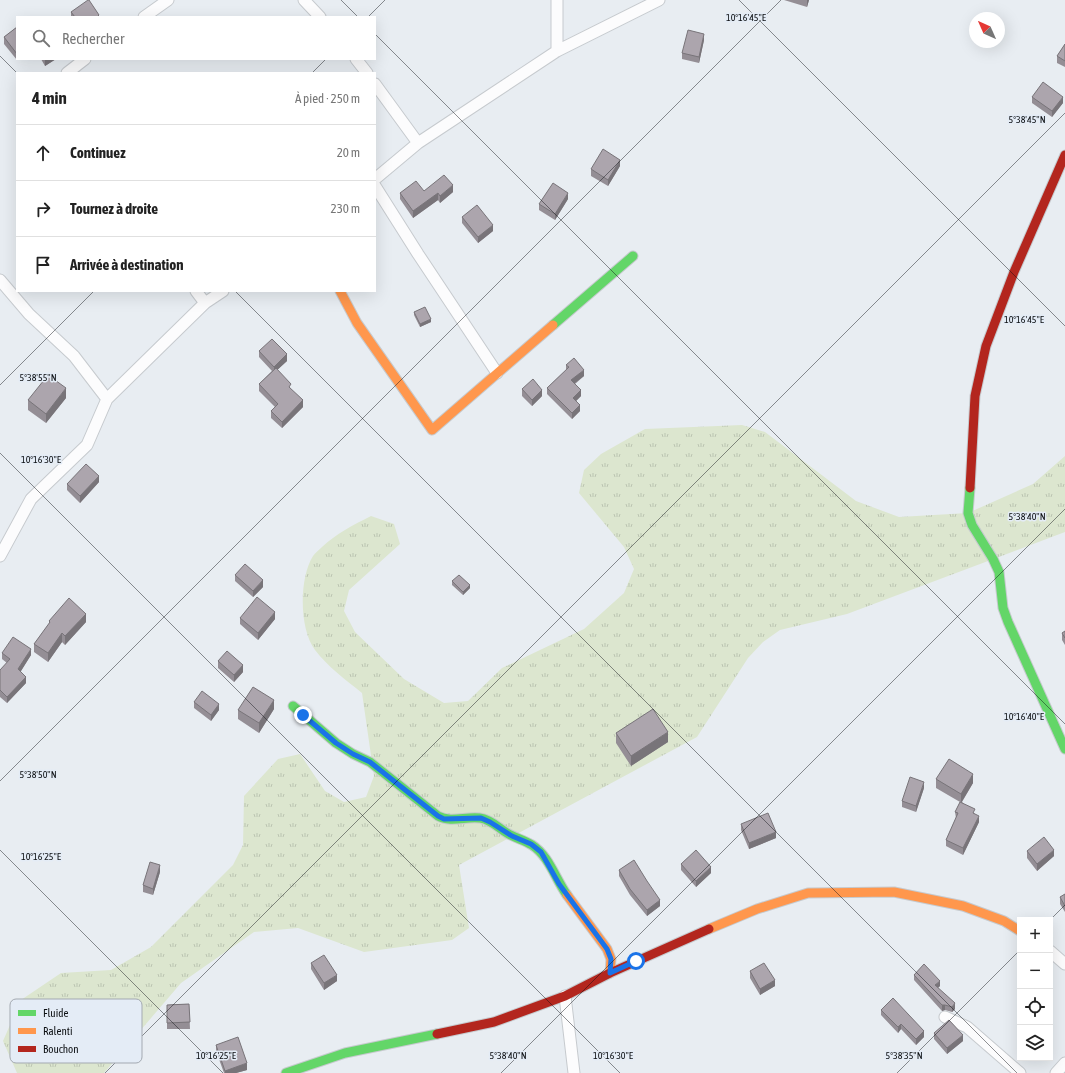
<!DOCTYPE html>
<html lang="fr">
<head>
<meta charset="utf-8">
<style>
	body { margin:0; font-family:"Asap Condensed",sans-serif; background:#f6f6f6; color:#222 }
	.controls { position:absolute; right:12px; bottom:12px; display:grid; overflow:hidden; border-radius:0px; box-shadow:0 4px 16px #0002 }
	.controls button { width:36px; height:36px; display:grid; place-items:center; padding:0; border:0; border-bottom:1px solid #e0e0e0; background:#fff; color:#222; font:20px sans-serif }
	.compass { position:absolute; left:969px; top:12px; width:36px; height:36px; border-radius:50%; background:#fff; box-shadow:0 4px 16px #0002; rotate:315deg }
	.stop { position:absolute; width:12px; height:12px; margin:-9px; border:3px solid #1a73e8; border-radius:50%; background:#fff }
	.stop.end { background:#1a73e8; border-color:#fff; box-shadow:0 1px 4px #0008 }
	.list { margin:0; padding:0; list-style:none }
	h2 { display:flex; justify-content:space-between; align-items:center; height:52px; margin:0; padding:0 16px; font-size:17px }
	h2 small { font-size:13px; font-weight:400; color:#767676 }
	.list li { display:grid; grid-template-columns:26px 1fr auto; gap:12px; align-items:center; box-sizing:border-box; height:56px; padding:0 16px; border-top:1px solid #e0e0e0 }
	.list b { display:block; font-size:15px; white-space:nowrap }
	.list em { font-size:13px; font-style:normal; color:#767676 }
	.icon { flex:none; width:22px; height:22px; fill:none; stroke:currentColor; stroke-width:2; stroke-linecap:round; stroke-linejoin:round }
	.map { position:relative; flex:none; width:1065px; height:1073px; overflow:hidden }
	.search { position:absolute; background:#fff; box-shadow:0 4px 16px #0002; left:16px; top:16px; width:360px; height:44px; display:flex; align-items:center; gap:10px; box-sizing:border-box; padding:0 14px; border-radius:0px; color:#767676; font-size:15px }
	.panel { position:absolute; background:#fff; box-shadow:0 4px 16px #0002; left:16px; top:72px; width:360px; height:220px; border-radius:0px }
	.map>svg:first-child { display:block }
</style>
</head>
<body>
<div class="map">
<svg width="1065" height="1073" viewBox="0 0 1065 1073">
	<defs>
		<pattern id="grass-tufts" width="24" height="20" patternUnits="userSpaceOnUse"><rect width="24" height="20" fill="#dce6cf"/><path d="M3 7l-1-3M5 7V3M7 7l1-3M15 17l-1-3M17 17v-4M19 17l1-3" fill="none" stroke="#bbc4b1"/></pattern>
	</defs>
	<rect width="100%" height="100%" fill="#e8edf2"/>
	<path fill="url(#grass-tufts)" d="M 742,425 L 765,432 L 856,501 L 899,517 L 968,513 L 1033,484 L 1065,456 L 1065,532 L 847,614 L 780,630 L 763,642 L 748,658 L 697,737 L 459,865 L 469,928 L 452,940 L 364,952 L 298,928 L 254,932 L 181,983 L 104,1073 L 17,1073 L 3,1041 L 21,1000 L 61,973 L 111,970 L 151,947 L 233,865 L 243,845 L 244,796 L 278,759 L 300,754 L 325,791 L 344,802 L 366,797 L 374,776 L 362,693 C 346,680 328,667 315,650 C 299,629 299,578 313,556 C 315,553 319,550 322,547 C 336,534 353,525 371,516 L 394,524 L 400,544 L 349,590 L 344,611 L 355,632 L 404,679 L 444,703 L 468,701 L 502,668 L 584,629 L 624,593 L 634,569 L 624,547 L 579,493 L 584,470 L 601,454 L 645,429 Z"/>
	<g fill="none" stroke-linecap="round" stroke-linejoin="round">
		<g stroke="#c6cace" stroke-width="13">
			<path id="street" d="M 304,0 L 320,17
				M 144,17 L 168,0
				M 557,51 L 557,0
				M 356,59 L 367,73
				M 67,73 L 85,59
				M 375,84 L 418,143
				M 375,179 L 418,143 L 557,51 L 659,0
				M 375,186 L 418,254 L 497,373
				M 0,280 L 29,314 L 74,356 L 107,399
				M 196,291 L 205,303
				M 0,556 L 31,499 L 87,445 L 107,399 L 205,303 L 223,291
				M 1050,951 L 1065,964
				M 565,996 L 574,1073
				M 945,1017 L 967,1027 L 1020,1073
				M 1056,1073 L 1065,1063"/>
		</g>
		<g stroke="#c6cace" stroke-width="11">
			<path id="fast" d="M 553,325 L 633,256
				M 970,488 L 968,513 L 972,525 L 993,559 L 999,572 L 1003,608 L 1008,622 L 1065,749
				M 293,706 L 336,743 L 353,754 L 370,762 L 438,816 C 451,823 466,816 480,818 C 490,819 499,828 507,833 C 515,838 524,840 532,845 C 549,856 555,878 567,895
				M 286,1073 L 345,1053 L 437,1034"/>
		</g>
		<g stroke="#c6cace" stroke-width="11">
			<path id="slow" d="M 340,291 L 357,323 L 432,430 L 553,325
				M 567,895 L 607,949 L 611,959 L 610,973
				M 709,929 L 757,909 L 808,893 L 894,892 L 963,906 L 1004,921 L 1020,931"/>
		</g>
		<g stroke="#c6cace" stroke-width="11">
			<path id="jam" d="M 970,488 L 975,396 L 986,346 L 1014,272 L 1065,155
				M 437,1034 L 494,1022 L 565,996 L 610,973 L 709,929"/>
		</g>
		<use href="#street" stroke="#fcfcfd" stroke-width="11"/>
		<use href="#fast" stroke="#63d668" stroke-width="9"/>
		<use href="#slow" stroke="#ff974d" stroke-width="9"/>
		<use href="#jam" stroke="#b3261e" stroke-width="9"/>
	</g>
	<path fill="#948e95" d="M 784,0 L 809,0 L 807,7 Z
		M 71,12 L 99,17 L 71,17 Z
		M 17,27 L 17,60 L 4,44 L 4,37 Z
		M 704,40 L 699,63 L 682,59 L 682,53 Z
		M 1065,44 L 1065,67 L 1057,63 L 1057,56 Z
		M 41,59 L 56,59 L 45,66 Z
		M 1032,97 L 1063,103 L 1052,117 L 1032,103 Z
		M 620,166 L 608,186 L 591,176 L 591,169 Z
		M 424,191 L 453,192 L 440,203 L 438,200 L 413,218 L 400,199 L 400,193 Z
		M 568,199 L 555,220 L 539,210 L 539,204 Z
		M 462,217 L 493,231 L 478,243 L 462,223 Z
		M 414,312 L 431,322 L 420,327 L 414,315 Z
		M 259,351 L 287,361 L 277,370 L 291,389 L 303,407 L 282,428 L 271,418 L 271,411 L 275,407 L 259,391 L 259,384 L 272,371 L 259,357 Z
		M 566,365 L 584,376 L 575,384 L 581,396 L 576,401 L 580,411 L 572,419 L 547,394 L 547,388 L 566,370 Z
		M 522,389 L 542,396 L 532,406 L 522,396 Z
		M 66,398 L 46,423 L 28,410 L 28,400 Z
		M 99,482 L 80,503 L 67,490 L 67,484 Z
		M 235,575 L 263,587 L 253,597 L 235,581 Z
		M 452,581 L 470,588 L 463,595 L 452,585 Z
		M 240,618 L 275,619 L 258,640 L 240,624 Z
		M 49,621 L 86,622 L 65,645 L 62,642 L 48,662 L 34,652 L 34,644 L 49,624 Z
		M 1065,631 L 1065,645 L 1062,640 L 1062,633 Z
		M 2,653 L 31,655 L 20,672 L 26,683 L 7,703 L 0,697 L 0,670 L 7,663 L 2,659 Z
		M 218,661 L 243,672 L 234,682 L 218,668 Z
		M 194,702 L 219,710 L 211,721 L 194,708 Z
		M 274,709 L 259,733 L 238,719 L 238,710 Z
		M 616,733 L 668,742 L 631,766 L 616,743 Z
		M 936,779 L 973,783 L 962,802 L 975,814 L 979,822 L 963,855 L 946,846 L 946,840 L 956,818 L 955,812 L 960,802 L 936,788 Z
		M 924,788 L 916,812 L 902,807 L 902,801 Z
		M 741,824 L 776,838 L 749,849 L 741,830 Z
		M 1027,851 L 1054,856 L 1037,871 L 1027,858 Z
		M 681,864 L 711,873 L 696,887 L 681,870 Z
		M 619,870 L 660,906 L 647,916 L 630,895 L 619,876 Z
		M 160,872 L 153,895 L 143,892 L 143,885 Z
		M 1065,894 L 1065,912 L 1060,904 L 1060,897 Z
		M 311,963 L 337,981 L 324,990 L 311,969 Z
		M 750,971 L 775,986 L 760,995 L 750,978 Z
		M 914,975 L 940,986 L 938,988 L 955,1009 L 952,1012 L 945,1010 L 942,1011 L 914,980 Z
		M 189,1004 L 190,1029 L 167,1029 L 167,1005 Z
		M 881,1010 L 924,1037 L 916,1045 L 901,1029 L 898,1033 L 881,1015 Z
		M 934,1033 L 963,1041 L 947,1054 L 934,1039 Z
		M 216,1045 L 247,1070 L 236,1073 L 224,1073 L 216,1051 Z"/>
	<path fill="#787479" d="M 807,0 L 809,0 L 807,7 Z
		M 704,34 L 704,40 L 699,63 L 699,57 Z
		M 45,59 L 56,59 L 45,66 Z
		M 1063,97 L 1063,103 L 1052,117 L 1052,111 Z
		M 620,160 L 620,166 L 608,186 L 608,180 Z
		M 453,185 L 453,192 L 440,203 L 440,196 Z
		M 438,193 L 438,200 L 413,218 L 413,211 Z
		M 568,193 L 568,199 L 555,220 L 555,214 Z
		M 493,225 L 493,231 L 478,243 L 478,237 Z
		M 431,319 L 431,322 L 420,327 L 420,324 Z
		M 287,354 L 287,361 L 274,373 L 274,367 Z
		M 584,370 L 584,376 L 571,386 L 571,380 Z
		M 66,388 L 66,398 L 46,423 L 46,414 Z
		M 542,390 L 542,396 L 532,406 L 532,400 Z
		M 581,390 L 581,396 L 573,404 L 573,398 Z
		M 303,400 L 303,407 L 282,428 L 282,422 Z
		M 580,405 L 580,411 L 572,419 L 572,413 Z
		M 99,476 L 99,482 L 80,503 L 80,496 Z
		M 263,580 L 263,587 L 253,597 L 253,591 Z
		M 470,585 L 470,588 L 463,595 L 463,592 Z
		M 275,612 L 275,619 L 258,640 L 258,633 Z
		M 86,614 L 86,622 L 65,645 L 65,636 Z
		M 62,633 L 62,642 L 48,662 L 48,653 Z
		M 31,649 L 31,655 L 18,676 L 18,669 Z
		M 243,665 L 243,672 L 234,682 L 234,675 Z
		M 26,677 L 26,683 L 7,703 L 7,697 Z
		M 274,700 L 274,709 L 259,733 L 259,723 Z
		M 219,704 L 219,710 L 211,721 L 211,715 Z
		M 668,732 L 668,742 L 631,766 L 631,756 Z
		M 973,774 L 973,783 L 961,803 L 961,794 Z
		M 924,782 L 924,788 L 916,812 L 916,806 Z
		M 979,816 L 979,822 L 963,855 L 963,848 Z
		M 776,832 L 776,838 L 749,849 L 749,843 Z
		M 1054,850 L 1054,856 L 1037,871 L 1037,864 Z
		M 160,865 L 160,872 L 153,895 L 153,889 Z
		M 711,867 L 711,873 L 696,887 L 696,881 Z
		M 660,900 L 660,906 L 647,916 L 647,910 Z
		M 337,975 L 337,981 L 324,990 L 324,983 Z
		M 775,980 L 775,986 L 760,995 L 760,989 Z
		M 940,981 L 940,986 L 935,990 L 935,985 Z
		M 955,1003 L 955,1009 L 952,1012 L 952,1007 Z
		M 942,1005 L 945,1005 L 945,1010 L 942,1011 Z
		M 901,1024 L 901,1029 L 898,1033 L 898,1027 Z
		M 924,1031 L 924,1037 L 916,1045 L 916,1039 Z
		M 963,1035 L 963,1041 L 947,1054 L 947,1048 Z
		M 247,1063 L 247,1070 L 236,1073 L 225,1073 L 225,1071 Z"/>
	<path fill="#aca5ad" stroke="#787479" d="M 88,0 L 89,0 L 99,15 L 97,17 L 75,17 L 71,12 Z
		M 17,27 L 17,54 L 4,37 Z
		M 688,30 L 704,34 L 699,57 L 682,53 Z
		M 1065,44 L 1065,61 L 1057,56 Z
		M 1043,82 L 1063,97 L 1052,111 L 1032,97 Z
		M 603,149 L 620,160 L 608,180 L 591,169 Z
		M 444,175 L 453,185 L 440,196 L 438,193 L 413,211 L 400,193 L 416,181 L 424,191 Z
		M 553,183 L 568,193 L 555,214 L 539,204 Z
		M 477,205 L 493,225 L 478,237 L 462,217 Z
		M 425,307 L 431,319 L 420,324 L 414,312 Z
		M 272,339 L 287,354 L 274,367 L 259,351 Z
		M 574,358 L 584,370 L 571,380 L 581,390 L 573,398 L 580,405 L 572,413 L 547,388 L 569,367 L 566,365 Z
		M 276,368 L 291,384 L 289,387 L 303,400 L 282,422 L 271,411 L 278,404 L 259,384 Z
		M 48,375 L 66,388 L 46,414 L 28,400 Z
		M 533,379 L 542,390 L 532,400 L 522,389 Z
		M 86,464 L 99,476 L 80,496 L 67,484 Z
		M 245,564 L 263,580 L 253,591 L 235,575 Z
		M 459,575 L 470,585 L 463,592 L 452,581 Z
		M 257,597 L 275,612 L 258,633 L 240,618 Z
		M 69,598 L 86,614 L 65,636 L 62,633 L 48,653 L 34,644 L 50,622 L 49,621 Z
		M 1065,631 L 1065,638 L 1062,633 Z
		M 13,637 L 31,649 L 18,669 L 26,677 L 7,697 L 0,690 L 0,670 L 10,659 L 2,653 Z
		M 227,651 L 243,665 L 234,675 L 218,661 Z
		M 253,687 L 274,700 L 259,723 L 238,710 Z
		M 202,691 L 219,704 L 211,715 L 194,702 Z
		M 653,709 L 668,732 L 631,756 L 616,733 Z
		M 949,759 L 973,774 L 961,794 L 936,779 Z
		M 910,777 L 924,782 L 916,806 L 902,801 Z
		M 960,802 L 975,809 L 973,813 L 979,816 L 963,848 L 946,840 L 958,813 L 955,812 Z
		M 768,813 L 776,832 L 749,843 L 741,824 Z
		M 1044,837 L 1054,850 L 1037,864 L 1027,851 Z
		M 696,850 L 711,867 L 696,881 L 681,864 Z
		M 634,860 L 647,881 L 660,900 L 647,910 L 630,889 L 619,870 Z
		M 150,862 L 160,865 L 153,889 L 143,885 Z
		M 1065,894 L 1065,906 L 1060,897 Z
		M 324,955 L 337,975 L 324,983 L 311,963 Z
		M 764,963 L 775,980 L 760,989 L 750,971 Z
		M 924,964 L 940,981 L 935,985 L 955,1003 L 952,1007 L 945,1005 L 942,1005 L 914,975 Z
		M 893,998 L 924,1031 L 916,1039 L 901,1024 L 898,1027 L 881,1010 Z
		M 189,1004 L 190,1022 L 167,1023 L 167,1005 Z
		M 949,1020 L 963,1035 L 947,1048 L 934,1033 Z
		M 238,1037 L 247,1063 L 225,1071 L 216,1045 Z"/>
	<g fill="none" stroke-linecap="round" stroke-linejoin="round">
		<path stroke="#1a73e8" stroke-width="5" d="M 303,715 L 336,743 L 353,754 L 370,762 L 438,816 L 444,819 L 481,818 L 490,822 L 512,836 L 531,844 L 541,852 L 559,884 L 607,949 L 611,959 L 610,973 L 636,961"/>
	</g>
	<path fill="none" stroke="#0b0e11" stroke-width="1" stroke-opacity="0.45" d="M 341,0 L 358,17M 739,0 L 1065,326M 368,17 L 385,0M 375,34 L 1065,724M 0,56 L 17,73M 312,73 L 326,59M 235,291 L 1017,1073M 0,385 L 94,291M 0,453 L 620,1073M 0,781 L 781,0M 0,850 L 223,1073M 1050,920 L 1065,905M 105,1073 L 1065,113M 501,1073 L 1065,509M 897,1073 L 1020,950"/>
	<rect x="10" y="999" width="132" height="64" rx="6" fill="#e4ecf6" stroke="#a3a9b1" stroke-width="1"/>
	<rect x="18" y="1010" width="18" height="6" fill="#63d668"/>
	<rect x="18" y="1028" width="18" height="6" fill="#ff974d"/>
	<rect x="18" y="1046" width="18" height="6" fill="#b3261e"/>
	<g font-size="11" fill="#0b0e11">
		<text x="43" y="1017">Fluide</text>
		<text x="43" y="1035">Ralenti</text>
		<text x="43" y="1053">Bouchon</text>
	</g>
	<g font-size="10" text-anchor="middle" fill="#0b0e11" stroke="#e4ecf6" stroke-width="3" stroke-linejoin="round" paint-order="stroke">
		<text x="746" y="21">10°16'45"E</text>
		<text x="1027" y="123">5°38'45"N</text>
		<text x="1024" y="323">10°16'45"E</text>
		<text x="38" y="381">5°38'55"N</text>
		<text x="41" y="463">10°16'30"E</text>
		<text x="1027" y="520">5°38'40"N</text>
		<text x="1024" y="720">10°16'40"E</text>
		<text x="38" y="778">5°38'50"N</text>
		<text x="41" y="860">10°16'25"E</text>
		<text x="216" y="1059">10°16'25"E</text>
		<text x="508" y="1059">5°38'40"N</text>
		<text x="613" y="1059">10°16'30"E</text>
		<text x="904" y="1059">5°38'35"N</text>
	</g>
</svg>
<div class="controls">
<button>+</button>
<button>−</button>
<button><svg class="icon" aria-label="locate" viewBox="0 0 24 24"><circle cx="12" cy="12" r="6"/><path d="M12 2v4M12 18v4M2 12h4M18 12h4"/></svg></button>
<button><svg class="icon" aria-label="layers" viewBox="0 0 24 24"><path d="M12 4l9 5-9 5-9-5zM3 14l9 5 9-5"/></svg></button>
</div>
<svg class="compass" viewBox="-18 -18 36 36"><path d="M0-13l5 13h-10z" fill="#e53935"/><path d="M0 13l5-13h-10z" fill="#767676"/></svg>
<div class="stop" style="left:636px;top:961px"></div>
<div class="stop end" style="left:303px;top:715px"></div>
<div class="search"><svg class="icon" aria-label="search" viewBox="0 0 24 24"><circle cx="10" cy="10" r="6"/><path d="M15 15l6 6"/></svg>Rechercher</div>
<section class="panel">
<h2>4 min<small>À pied · 250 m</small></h2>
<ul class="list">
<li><svg class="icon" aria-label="ahead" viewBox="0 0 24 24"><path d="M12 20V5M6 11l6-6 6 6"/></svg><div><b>Continuez</b></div><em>20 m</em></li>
<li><svg class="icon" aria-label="right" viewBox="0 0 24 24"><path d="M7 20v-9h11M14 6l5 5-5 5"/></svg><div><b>Tournez à droite</b></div><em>230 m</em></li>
<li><svg class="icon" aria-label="arrive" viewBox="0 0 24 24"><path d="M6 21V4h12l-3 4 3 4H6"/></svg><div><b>Arrivée à destination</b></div></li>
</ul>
</section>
</div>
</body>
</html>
